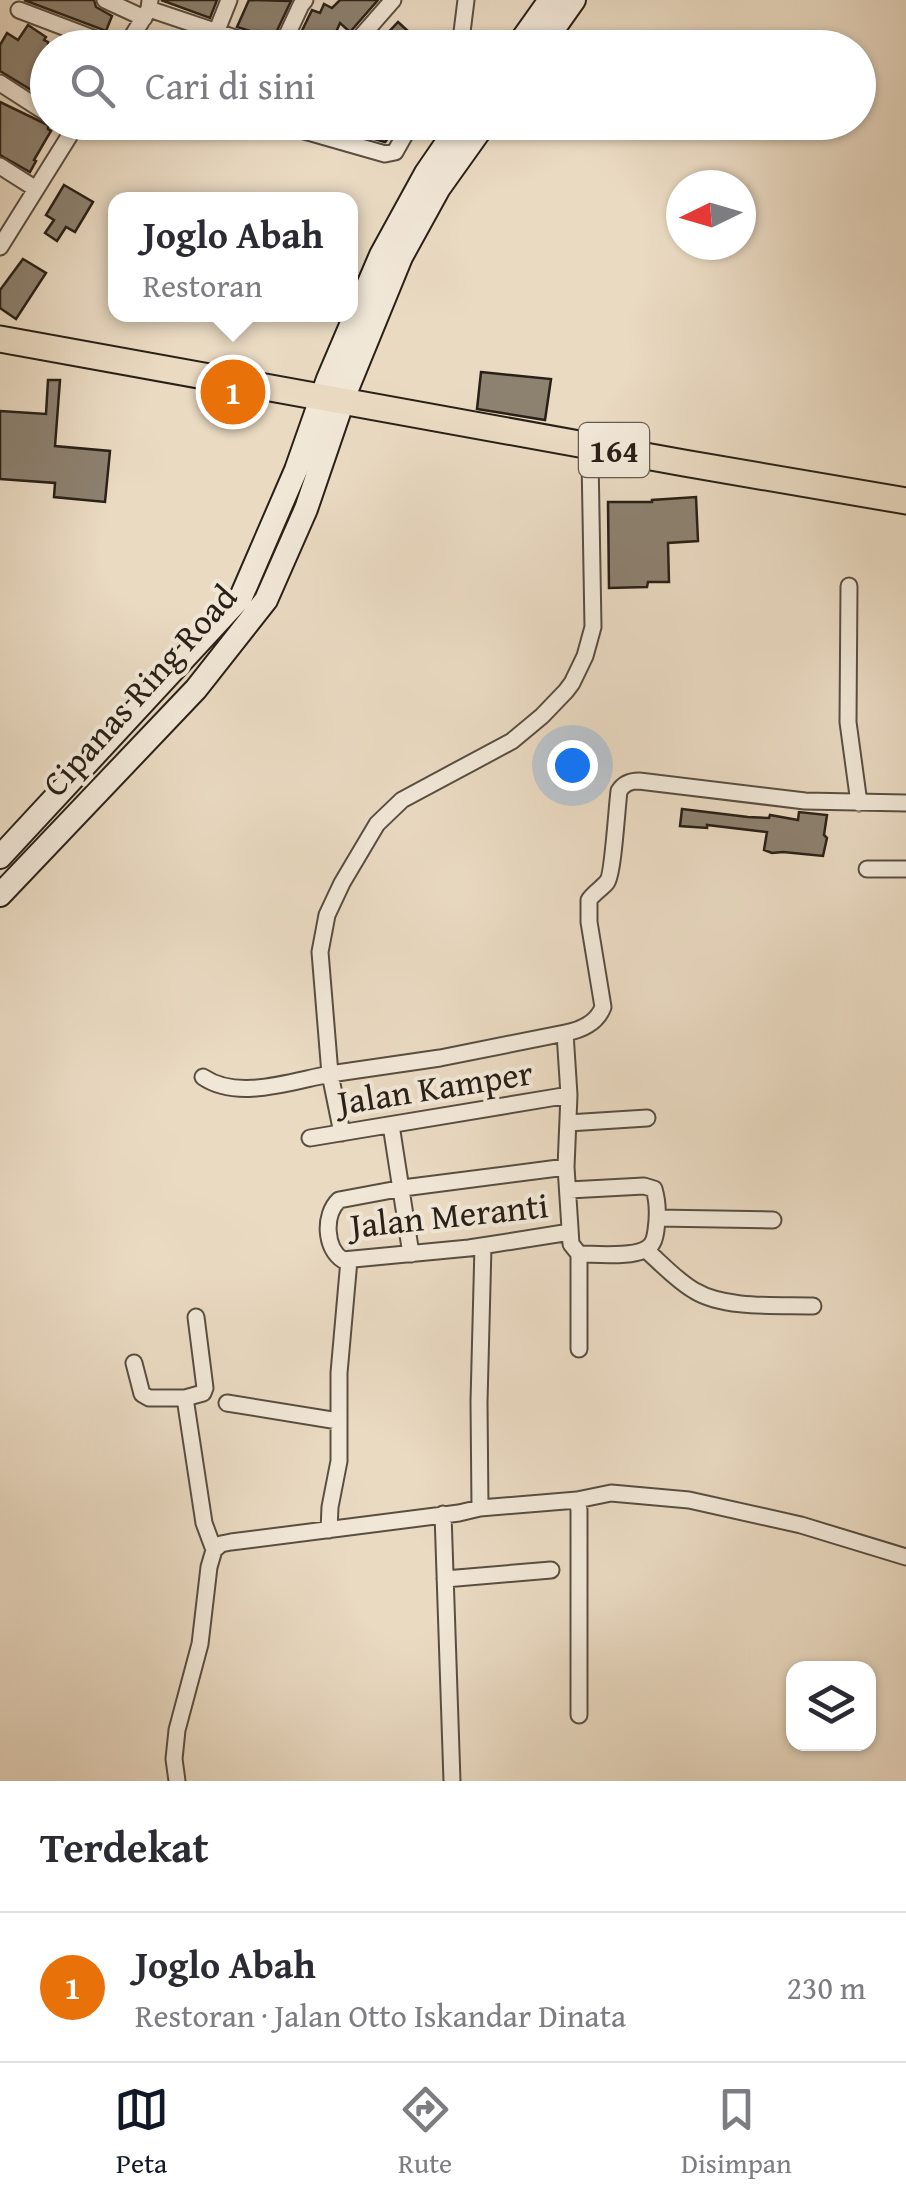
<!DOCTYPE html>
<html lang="id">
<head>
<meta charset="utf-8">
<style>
	body { margin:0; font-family:"Gentium Book Plus",serif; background:#f7f7f7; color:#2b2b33 }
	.controls { position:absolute; right:30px; bottom:30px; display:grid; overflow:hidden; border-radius:20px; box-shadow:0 2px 8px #0004 }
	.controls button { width:90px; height:90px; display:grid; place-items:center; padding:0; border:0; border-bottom:2px solid #e1e1e2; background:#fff; color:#2b2b33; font:50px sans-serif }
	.compass { position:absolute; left:666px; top:170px; width:90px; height:90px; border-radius:50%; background:#fff; box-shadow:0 2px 8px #0004; rotate:265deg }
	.you { position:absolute; left:572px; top:765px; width:35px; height:35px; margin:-25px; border:8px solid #fff; border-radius:50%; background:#1a73e8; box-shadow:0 0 0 15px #1a73e833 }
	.badge { display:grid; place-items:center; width:65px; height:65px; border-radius:50%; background:#111827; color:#fff; font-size:32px; font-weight:700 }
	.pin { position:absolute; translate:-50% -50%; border:5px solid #fff; box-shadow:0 2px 10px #0006 }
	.popup { position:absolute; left:108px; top:192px; width:250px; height:130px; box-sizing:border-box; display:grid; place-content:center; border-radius:20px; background:#fff; filter:drop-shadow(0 2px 8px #0005); font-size:32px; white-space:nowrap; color:#7c7c81 }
	.popup b { font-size:38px; color:#2b2b33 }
	.popup::after { content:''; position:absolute; left:50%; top:100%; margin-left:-20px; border:20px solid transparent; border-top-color:#fff }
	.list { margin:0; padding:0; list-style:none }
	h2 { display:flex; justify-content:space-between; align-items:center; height:130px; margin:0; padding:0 40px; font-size:42px }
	h2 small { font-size:32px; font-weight:400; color:#7c7c81 }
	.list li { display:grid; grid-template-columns:65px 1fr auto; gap:30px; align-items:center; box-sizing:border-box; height:150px; padding:0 40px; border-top:2px solid #e1e1e2 }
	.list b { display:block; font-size:38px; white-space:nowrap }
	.list p { margin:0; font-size:32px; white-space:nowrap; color:#7c7c81 }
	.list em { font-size:32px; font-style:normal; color:#7c7c81 }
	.icon { flex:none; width:55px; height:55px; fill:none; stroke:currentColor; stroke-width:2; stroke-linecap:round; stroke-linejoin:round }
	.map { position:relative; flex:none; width:906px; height:1781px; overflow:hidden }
	.search { position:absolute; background:#fff; box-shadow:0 2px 8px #0004; left:30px; right:30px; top:30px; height:110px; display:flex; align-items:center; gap:25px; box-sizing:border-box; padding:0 35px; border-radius:55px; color:#7c7c81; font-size:38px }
	.sheet { height:280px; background:#fff }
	nav { display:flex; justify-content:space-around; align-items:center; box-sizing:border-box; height:140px; border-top:2px solid #e1e1e2; background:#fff; font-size:28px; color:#7c7c81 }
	nav a { display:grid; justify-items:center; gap:5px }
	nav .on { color:#111827 }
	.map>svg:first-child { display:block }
</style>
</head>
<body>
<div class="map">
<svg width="906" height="1781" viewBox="0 0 906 1781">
	<rect width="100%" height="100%" fill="#eadac2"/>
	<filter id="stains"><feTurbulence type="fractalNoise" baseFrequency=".002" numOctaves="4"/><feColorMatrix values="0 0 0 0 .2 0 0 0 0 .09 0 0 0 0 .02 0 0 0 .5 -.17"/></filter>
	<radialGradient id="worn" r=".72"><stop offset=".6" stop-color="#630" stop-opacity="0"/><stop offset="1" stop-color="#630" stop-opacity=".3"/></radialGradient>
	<path fill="#8d8170" stroke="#292017" stroke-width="2.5" d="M 24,0 L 94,0 L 96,7 L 112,16 L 106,31 Z
		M 161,0 L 217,0 L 210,18 Z
		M 249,0 L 291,1 L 274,37 L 258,31 L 257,33 L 237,27 Z
		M 340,0 L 378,0 L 350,32 L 340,23 L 329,48 L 300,48 L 295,45 L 312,10 L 320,13 L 324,4 L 332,8 Z
		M 398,22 L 419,41 L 413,48 L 396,48 L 384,37 Z
		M 28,25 L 46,37 L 44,40 L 48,42 L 48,100 L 0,71 L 0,45 L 7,33 L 18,40 Z
		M 0,102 L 48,125 L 48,129 L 51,131 L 34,160 L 36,161 L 30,172 L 0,155 Z
		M 316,122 L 397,122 L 395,130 L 385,142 Z
		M 64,185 L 93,202 L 75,232 L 66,227 L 57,241 L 45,233 L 54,220 L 46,215 Z
		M 23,259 L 46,273 L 16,319 L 0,308 L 0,290 Z
		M 481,372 L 551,379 L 545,420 L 477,409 Z
		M 48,380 L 60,380 L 55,446 L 110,451 L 105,502 L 54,497 L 55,483 L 0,479 L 0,411 L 46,414 Z
		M 696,497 L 698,541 L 668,543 L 669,582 L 648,582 L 647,587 L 609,588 L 608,502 L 652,502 L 652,500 Z
		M 682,809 L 748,817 L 769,818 L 770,815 L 798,820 L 799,812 L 827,815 L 824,835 L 827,838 L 823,856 L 783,852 L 772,853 L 764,850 L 767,832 L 707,825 L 707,828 L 680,826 Z"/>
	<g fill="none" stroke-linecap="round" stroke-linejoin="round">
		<g stroke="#594e42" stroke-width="19">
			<path id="street" d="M 105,0 L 144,18
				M 150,0 L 149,9 L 265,48
				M 19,10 L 119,48
				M 125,48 L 149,9
				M 210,48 L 229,0
				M 281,48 L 301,5 L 305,0
				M 351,48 L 393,0
				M 460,48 L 466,0
				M 0,83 L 48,114
				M 273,122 L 385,154 L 395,152 L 412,122
				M 0,166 L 36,189
				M 0,247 L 78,122
				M 849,586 L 848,722 L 859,803
				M 867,869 L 906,869
				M 565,1033 C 581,1030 597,1023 603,1007 L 589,922 L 589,900 C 594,893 601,889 607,882 C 613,875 617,806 619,791 C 624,783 630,781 639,781 L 805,801 L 906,803
				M 203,1077 C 238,1101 292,1081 330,1074 L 342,1133
				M 568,1123 L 647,1118
				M 391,1125 L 411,1254
				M 310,1138 L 569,1095
				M 566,1167 L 403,1188 L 339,1200 C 323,1215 325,1249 343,1260 L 469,1248 L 570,1232
				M 569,1190 L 644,1186 L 654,1189 C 658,1202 658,1216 656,1230 C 655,1236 655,1240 651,1245 C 640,1259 596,1254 579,1254
				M 657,1218 L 773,1220
				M 646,1250 C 661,1263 677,1281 695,1291 C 725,1309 778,1305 813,1306
				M 196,1317 L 205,1388 L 203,1393 L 185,1398 L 204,1523 L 214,1550
				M 579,1349 L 579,1254 L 571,1244 L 566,1167 L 569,1095 L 565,1033 L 440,1058 L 330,1074 L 320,952 L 327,915 L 342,883 L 377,824 L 402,800 L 512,741 L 542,716 L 566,691 L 572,683 L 585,656 L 593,627 L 590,457 L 592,446
				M 134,1363 L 142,1394 L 149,1398 L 185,1398
				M 227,1403 L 338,1421
				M 577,1500 L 611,1493 L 689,1500 L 801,1525 L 906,1557
				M 480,1508 L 479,1402 L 483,1246
				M 443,1514 L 452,1781
				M 329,1530 L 330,1507 L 339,1461 L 339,1373 L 349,1260
				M 445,1579 L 551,1570
				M 177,1781 L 174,1759 L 177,1730 L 200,1644 L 209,1567 L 214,1550 L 221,1544 L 231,1542 L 459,1513 L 480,1508 L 577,1500 L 579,1510 L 579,1715"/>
		</g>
		<g stroke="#292017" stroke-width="26">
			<path id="secondary" d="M 516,48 L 550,0
				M 540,48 L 574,0
				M 0,857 L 241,597 L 296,470 L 328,379 L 381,255 L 426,173 L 461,122
				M 0,895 L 196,689 L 266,600 L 306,509 L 347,389 L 401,257 L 439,188 L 486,122"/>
		</g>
		<g stroke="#292017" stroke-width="29">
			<path id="primary" d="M 0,339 L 684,463 L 906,501"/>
		</g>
		<use href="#street" stroke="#f1e7d7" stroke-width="15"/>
		<use href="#secondary" stroke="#f1e7d7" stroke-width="22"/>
		<use href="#primary" stroke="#eadac2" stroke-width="25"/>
	</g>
	<g text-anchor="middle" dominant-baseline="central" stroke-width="8" stroke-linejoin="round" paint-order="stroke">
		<rect fill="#f1e7d7" stroke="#655c51" stroke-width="2.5" x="579" y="423" width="70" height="54" rx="8"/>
		<g font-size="32" font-weight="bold" fill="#292017">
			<text x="614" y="450">164</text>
		</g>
		<g font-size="35" fill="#292017" stroke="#f1e7d7">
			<text transform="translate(139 690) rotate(-48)">Cipanas Ring Road</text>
			<text transform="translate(435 1087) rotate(-9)">Jalan Kamper</text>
			<text transform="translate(449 1215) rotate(-6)">Jalan Meranti</text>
		</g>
	</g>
	<rect width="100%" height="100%" filter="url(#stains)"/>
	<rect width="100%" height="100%" fill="url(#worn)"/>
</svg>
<div class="controls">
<button><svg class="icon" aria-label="layers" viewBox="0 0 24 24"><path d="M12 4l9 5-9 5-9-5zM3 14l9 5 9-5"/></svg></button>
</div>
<svg class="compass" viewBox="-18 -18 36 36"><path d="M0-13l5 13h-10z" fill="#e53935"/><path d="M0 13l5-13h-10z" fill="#7c7c81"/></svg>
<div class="you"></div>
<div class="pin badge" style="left:233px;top:392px;background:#e8710a">1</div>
<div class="popup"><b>Joglo Abah</b>Restoran</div>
<div class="search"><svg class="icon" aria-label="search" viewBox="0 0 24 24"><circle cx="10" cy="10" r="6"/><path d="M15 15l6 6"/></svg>Cari di sini</div>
</div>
<section class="sheet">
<h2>Terdekat<small></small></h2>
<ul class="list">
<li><span class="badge" style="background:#e8710a">1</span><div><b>Joglo Abah</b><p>Restoran · Jalan Otto Iskandar Dinata</p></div><em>230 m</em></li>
</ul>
</section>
<nav>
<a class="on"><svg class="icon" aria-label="map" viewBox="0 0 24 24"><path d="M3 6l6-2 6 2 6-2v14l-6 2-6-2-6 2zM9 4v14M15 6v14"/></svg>Peta</a>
<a><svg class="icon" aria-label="directions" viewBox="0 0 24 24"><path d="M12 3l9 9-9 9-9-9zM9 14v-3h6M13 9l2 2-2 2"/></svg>Rute</a>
<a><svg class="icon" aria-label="saved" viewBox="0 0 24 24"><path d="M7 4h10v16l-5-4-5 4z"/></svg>Disimpan</a>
</nav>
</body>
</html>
